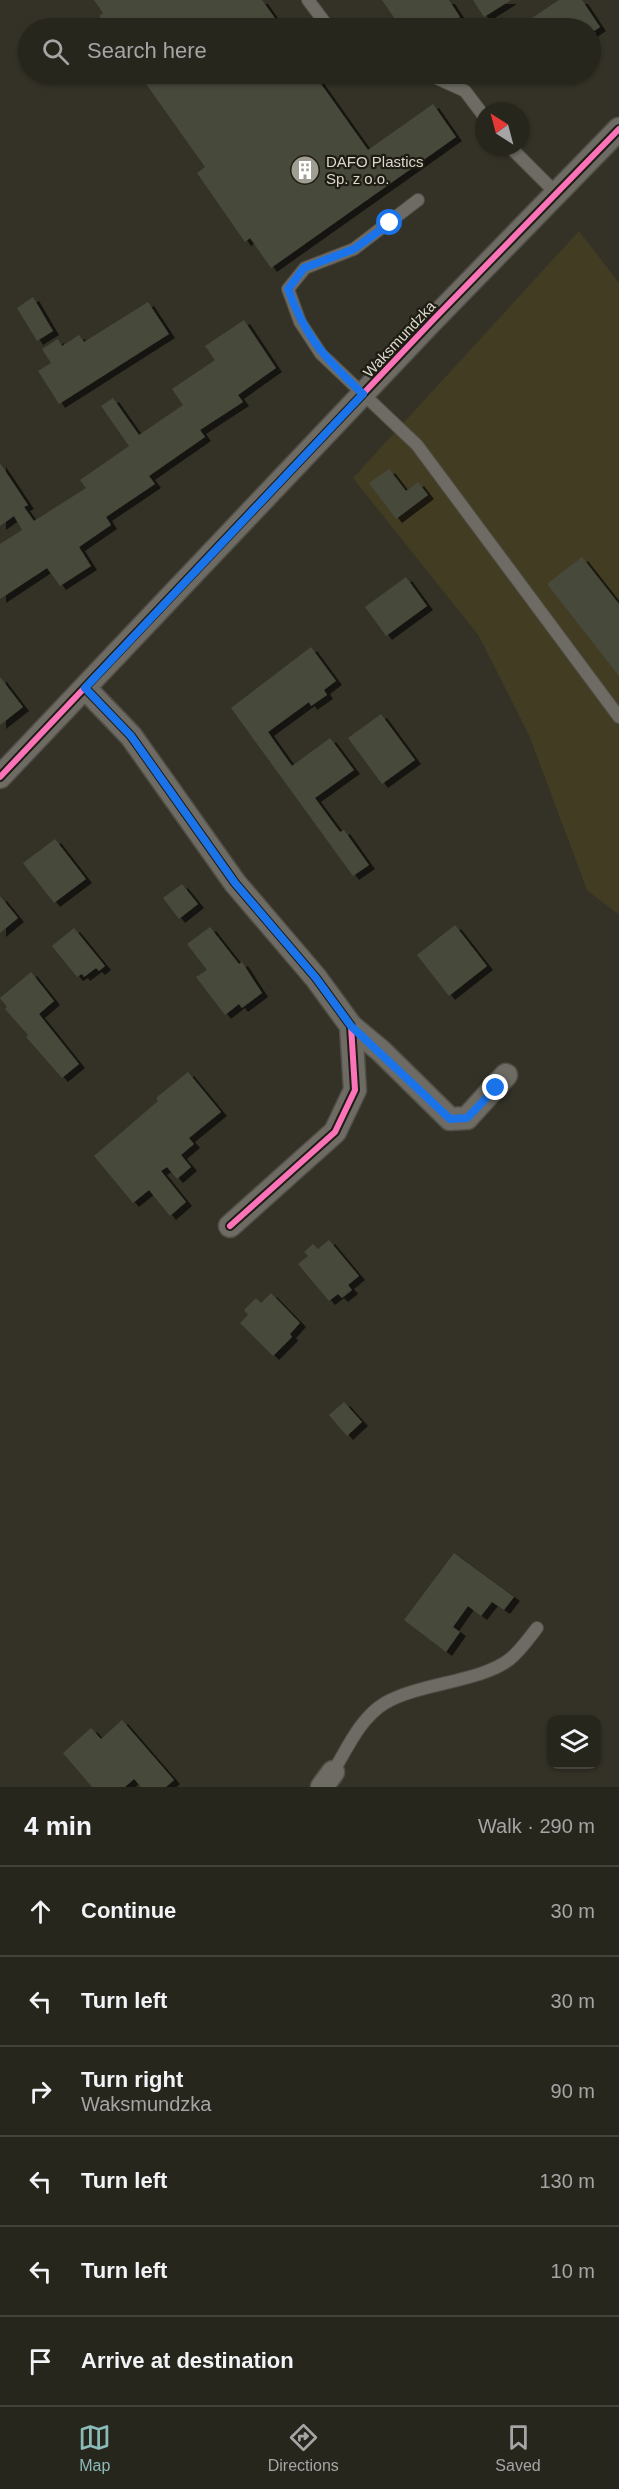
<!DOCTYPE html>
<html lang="en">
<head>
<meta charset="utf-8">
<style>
	body { margin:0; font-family:Helvetica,sans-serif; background:#33322a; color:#f1f3f6 }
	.controls { position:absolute; right:18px; bottom:18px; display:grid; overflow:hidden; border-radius:12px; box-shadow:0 2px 4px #0004 }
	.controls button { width:54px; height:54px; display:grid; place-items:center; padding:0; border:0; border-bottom:2px solid #43433b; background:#27261d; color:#f1f3f6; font:30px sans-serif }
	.compass { position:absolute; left:475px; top:102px; width:54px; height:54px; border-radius:50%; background:#27261d; box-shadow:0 2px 4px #0004; rotate:324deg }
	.stop { position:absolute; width:18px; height:18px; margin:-14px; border:4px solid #1a73e8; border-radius:50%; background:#fff }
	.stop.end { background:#1a73e8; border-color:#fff; box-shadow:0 2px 6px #0008 }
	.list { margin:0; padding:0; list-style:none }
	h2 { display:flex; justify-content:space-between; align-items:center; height:78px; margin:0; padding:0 24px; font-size:26px }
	h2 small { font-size:20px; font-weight:400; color:#a4a5a4 }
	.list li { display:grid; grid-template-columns:39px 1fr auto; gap:18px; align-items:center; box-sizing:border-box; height:90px; padding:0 24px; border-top:2px solid #43433b }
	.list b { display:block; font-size:22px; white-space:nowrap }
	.list p { margin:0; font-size:20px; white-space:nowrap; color:#a4a5a4 }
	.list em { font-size:20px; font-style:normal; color:#a4a5a4 }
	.icon { flex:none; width:33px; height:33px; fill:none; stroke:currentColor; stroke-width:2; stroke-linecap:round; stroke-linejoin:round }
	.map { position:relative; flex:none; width:619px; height:1787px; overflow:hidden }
	.search { position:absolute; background:#27261d; box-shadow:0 2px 4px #0004; left:18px; right:18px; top:18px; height:66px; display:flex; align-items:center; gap:15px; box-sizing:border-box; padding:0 21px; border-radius:33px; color:#a4a5a4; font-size:22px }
	.sheet { height:618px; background:#27261d }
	nav { display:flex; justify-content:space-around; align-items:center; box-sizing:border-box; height:84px; border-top:2px solid #43433b; background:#27261d; font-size:16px; color:#a4a5a4 }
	nav a { display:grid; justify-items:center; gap:3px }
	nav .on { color:#8bbbb9 }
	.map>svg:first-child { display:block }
</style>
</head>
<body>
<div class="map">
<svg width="619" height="1787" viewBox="0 0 619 1787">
	<defs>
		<filter id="shadow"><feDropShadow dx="6" dy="4" stdDeviation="0" flood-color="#0009"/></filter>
	</defs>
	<rect width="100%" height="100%" fill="#343227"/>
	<path fill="#423c23" d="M 579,231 L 619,283 L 619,915 L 587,890 L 529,735 L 479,636 L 353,478 Z"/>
	<path fill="#46493b" filter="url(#shadow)" d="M 94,0 L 262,0 L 282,28 L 108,28 L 99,16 L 103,13 Z
		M 382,0 L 449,0 L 460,17 L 444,28 L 401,28 Z
		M 473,0 L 511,0 L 484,17 Z
		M 559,0 L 582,0 L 600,27 L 590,34 L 590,28 L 522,28 L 530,23 L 529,20 Z
		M 139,74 L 314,74 L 368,150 L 433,104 L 456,137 L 271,268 L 250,238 L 245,242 L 197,173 L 205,167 Z
		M 33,297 L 53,331 L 37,341 L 17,308 Z
		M 148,302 L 169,334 L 59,404 L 38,371 L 51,363 L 42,349 L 58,339 L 62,346 L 79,335 L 84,342 Z
		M 244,320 L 276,368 L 238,395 L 243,402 L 200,430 L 205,437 L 149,476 L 155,484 L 106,517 L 111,525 L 79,547 L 91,566 L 60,586 L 47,568 L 0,599 L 0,544 L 22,530 L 14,516 L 0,526 L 0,463 L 28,505 L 24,507 L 34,521 L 86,488 L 80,480 L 129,446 L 101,406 L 113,398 L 139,435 L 183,405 L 172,389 L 215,360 L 205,346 Z
		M 389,469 L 406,491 L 418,482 L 428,495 L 396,519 L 369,483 Z
		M 582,557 L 619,604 L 619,676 L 547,584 Z
		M 406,577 L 427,606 L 386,636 L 365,607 Z
		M 311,647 L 336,681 L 324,690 L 327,695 L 311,706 L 309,702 L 268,732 L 292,766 L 330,738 L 354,770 L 315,798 L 340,832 L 344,830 L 369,865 L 353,876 L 231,708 Z
		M 0,677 L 23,707 L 0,725 Z
		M 381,714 L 415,760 L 382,784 L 348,738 Z
		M 55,839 L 86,879 L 54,903 L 23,863 Z
		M 182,884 L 198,904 L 179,919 L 163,898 Z
		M 0,896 L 18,918 L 0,933 Z
		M 455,925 L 487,966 L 449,996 L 417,955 Z
		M 210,927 L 239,964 L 242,962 L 262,993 L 242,1008 L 239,1004 L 225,1015 L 196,977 L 207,970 L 187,944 Z
		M 74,928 L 105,966 L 99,971 L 96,968 L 84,977 L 82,974 L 77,977 L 52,946 Z
		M 31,972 L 54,1001 L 39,1014 L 79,1064 L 62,1078 L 26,1037 L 28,1035 L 5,1009 L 7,1007 L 0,998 Z
		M 188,1072 L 221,1112 L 189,1138 L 194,1144 L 181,1155 L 191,1167 L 177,1179 L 167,1167 L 161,1171 L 186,1202 L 170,1216 L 149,1190 L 133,1203 L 94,1156 L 158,1101 L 156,1098 Z
		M 329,1240 L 359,1276 L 348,1285 L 352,1290 L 342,1298 L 338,1294 L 329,1301 L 298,1264 L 308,1256 L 304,1252 L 313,1244 L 318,1249 Z
		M 271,1293 L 300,1323 L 290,1334 L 292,1337 L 273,1356 L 240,1323 L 248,1315 L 244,1310 L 256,1298 L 261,1303 Z
		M 344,1402 L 362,1422 L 347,1436 L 329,1415 Z
		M 454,1553 L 514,1597 L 504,1610 L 492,1602 L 481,1616 L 468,1606 L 453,1627 L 460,1632 L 446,1652 L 404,1620 Z
		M 122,1720 L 174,1780 L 166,1787 L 141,1787 L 134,1779 L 125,1787 L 92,1787 L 63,1753 L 91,1728 L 101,1739 Z"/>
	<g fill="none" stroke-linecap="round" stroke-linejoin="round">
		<g stroke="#504e45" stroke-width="14">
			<path id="lane" d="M 308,0 L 329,28
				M 364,74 L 432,76 L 465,91 L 484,116
				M 510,147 L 556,193
				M 418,200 L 354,249 L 305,268 L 288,289 L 300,322 L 321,354 L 417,445 L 619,717
				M 333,1772 C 347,1749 360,1718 385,1703 C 419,1683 481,1682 510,1659 C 520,1651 529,1638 537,1628"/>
		</g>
		<g stroke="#504e45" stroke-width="25">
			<path id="street" d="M 85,688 L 131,736 L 235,883 L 316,978 L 351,1026 L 355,1090 L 335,1132 L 230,1226
				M 0,777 L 433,320 L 619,129
				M 351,1026 L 381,1051 L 450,1119 L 467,1118 L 506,1075
				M 322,1787 L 333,1772"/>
		</g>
		<use href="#lane" stroke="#6d6b63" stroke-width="12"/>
		<use href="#street" stroke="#6d6b63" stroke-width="22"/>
		<g stroke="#1f1c14" stroke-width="10">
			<path id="cycleway" d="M 85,688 L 131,736 L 235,883 L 316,978 L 351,1026 L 355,1090 L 335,1132 L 230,1226
				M 0,777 L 433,320 L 619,129"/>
		</g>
		<use href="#cycleway" stroke="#fb73b8" stroke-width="6"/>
	</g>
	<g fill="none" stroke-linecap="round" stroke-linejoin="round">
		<path stroke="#1a73e8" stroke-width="8" d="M 390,223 L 354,249 L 304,268 L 288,289 C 306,339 325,358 363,394 L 85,688 L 131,736 L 235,883 L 316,978 L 351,1026 L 450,1119 L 467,1118 L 496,1088"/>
	</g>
	<defs>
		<g id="building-disc" transform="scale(1.5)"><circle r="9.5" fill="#a09e92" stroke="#1f1c14"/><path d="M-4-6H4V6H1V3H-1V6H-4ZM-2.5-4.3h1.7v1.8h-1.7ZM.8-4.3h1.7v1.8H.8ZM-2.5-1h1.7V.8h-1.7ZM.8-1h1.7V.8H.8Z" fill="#fff"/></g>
	</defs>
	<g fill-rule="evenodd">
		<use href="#building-disc" x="305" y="170"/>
	</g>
	<g text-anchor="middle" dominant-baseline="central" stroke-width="4.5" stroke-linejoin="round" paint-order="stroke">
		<g font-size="15" fill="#dad8cc" stroke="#1f1c14" text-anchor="start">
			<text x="326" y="161">DAFO Plastics<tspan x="326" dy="17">Sp. z o.o.</tspan></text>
		</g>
		<g font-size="15" fill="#dad8cc" stroke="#1f1c14">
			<text transform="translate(399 339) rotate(-47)">Waksmundzka</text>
		</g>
	</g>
</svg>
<div class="controls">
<button><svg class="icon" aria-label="layers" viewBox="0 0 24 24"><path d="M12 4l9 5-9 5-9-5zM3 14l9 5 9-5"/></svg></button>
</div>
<svg class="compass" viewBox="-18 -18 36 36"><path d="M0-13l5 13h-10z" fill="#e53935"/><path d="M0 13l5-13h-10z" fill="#a4a5a4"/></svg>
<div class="stop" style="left:390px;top:223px"></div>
<div class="stop end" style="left:496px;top:1088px"></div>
<div class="search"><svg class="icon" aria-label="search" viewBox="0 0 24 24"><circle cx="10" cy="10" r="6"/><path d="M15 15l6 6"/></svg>Search here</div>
</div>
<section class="sheet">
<h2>4 min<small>Walk · 290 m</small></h2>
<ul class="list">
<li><svg class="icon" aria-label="ahead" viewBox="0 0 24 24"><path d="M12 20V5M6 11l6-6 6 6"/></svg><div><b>Continue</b></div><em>30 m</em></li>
<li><svg class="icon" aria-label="left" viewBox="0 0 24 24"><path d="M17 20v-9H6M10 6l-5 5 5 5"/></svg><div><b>Turn left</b></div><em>30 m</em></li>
<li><svg class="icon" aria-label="right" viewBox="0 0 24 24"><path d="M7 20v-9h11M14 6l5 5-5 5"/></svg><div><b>Turn right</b><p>Waksmundzka</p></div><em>90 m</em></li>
<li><svg class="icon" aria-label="left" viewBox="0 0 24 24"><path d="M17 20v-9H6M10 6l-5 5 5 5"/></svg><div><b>Turn left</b></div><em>130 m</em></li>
<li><svg class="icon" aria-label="left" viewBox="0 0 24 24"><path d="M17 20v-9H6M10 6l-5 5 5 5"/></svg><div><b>Turn left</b></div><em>10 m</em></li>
<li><svg class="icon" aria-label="arrive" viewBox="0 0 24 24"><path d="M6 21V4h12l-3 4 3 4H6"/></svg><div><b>Arrive at destination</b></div></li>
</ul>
</section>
<nav>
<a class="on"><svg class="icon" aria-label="map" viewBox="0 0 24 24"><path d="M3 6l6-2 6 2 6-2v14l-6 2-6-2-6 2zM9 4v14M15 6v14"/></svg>Map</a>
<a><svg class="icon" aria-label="directions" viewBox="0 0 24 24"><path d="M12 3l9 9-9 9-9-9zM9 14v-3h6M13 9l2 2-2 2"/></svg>Directions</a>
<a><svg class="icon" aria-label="saved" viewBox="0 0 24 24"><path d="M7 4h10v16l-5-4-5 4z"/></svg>Saved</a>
</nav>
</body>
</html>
